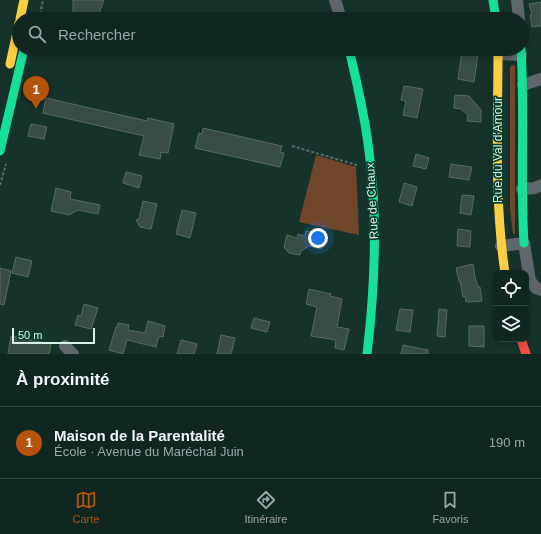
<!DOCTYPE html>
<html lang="fr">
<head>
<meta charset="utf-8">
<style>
	body { margin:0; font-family:Helvetica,sans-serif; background:#192e29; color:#f1f3f6 }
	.controls { position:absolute; right:12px; bottom:12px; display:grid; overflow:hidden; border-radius:8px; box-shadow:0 2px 6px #0003 }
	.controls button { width:36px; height:36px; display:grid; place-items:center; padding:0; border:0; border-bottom:1px solid #30433e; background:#102620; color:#f1f3f6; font:20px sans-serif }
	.scale { position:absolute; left:12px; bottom:10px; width:83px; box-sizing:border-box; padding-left:4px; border:2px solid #d7f1e6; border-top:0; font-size:11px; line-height:14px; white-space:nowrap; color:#d7f1e6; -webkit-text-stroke:3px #0a3f30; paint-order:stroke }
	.you { position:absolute; left:318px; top:238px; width:14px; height:14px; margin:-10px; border:3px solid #fff; border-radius:50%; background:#1a73e8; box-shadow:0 0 0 6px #1a73e833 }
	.badge { display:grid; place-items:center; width:26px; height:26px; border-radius:50%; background:#b45309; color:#fff; font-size:13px; font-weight:700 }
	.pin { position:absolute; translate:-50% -33px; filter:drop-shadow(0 1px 2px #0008) }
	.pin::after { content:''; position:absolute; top:21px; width:14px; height:12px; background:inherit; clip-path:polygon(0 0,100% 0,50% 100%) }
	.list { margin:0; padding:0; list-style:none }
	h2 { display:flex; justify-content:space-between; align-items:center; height:52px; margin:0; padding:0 16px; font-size:17px }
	h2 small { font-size:13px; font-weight:400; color:#9ca5a5 }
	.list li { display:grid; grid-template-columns:26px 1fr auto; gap:12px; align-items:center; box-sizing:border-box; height:72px; padding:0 16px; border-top:1px solid #30433e }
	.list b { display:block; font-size:15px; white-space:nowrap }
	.list p { margin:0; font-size:13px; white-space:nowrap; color:#9ca5a5 }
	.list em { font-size:13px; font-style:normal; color:#9ca5a5 }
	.icon { flex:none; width:22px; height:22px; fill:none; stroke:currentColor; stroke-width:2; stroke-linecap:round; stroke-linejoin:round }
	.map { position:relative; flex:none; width:541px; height:354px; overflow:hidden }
	.search { position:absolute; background:#102620; box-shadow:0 2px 6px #0003; left:12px; right:12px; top:12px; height:44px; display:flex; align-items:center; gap:10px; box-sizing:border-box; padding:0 14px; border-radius:22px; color:#9ca5a5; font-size:15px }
	.sheet { height:124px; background:#102620 }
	nav { display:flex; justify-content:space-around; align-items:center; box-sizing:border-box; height:56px; border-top:1px solid #30433e; background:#102620; font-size:11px; color:#9ca5a5 }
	nav a { display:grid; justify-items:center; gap:2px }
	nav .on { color:#b45309 }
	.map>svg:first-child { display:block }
</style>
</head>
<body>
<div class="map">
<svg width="541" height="354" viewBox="0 0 541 354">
	<rect width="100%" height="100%" fill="#16332b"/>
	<path fill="#71472b" d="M 513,65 L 515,66 L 515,234 L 513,234 L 510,209 L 510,69 L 511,66 Z
		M 316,155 L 356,167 L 359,235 L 299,222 Z"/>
	<path fill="#384d44" stroke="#576b61" d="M 73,0 L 104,0 L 97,19 L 73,19 Z
		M 541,2 L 541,26 L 532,27 L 530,15 L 532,15 L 529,4 Z
		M 462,52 L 478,54 L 474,82 L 458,79 Z
		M 404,86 L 423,89 L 417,118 L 403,115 L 406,101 L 401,100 Z
		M 455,95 L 469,96 L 481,110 L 481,122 L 467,121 L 468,115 L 461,109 L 454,108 Z
		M 46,98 L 147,121 L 148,118 L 174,124 L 168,153 L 161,152 L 160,159 L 139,155 L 144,136 L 43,113 Z
		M 31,124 L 47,127 L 44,139 L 28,136 Z
		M 203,128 L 282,146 L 280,152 L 284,153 L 280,167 L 195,148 L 199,133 L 202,134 Z
		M 416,154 L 429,158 L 426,169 L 413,166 Z
		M 451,164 L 472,167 L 469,180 L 449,177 Z
		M 126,172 L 142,176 L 139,188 L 123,183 Z
		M 404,183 L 417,187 L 412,206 L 399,202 Z
		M 56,188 L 71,192 L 70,199 L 100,205 L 98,214 L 78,210 L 69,215 L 51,211 Z
		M 462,195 L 474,196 L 471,215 L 460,213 Z
		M 143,201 L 157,204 L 151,229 L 140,227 L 136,220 L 139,219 Z
		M 182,210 L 196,213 L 190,238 L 176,234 Z
		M 458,229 L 471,231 L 470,247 L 457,246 Z
		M 306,231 L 325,235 L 324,238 L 326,238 L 324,247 L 322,247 L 321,249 L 309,246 L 301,251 L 300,255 L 289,253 L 284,247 L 287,235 L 297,238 L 298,234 L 305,236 Z
		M 16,257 L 32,261 L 28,277 L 12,273 Z
		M 473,264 L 475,277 L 478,287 L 480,287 L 482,301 L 466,302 L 465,296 L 463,297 L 460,281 L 459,281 L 456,268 Z
		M 0,268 L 11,271 L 4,305 L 0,304 Z
		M 309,289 L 331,294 L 330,296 L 342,299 L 337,327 L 349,329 L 344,350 L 335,348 L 336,340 L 311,336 L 317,307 L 306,304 Z
		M 84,304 L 98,308 L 91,329 L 75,325 L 78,315 L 81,316 Z
		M 400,309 L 413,310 L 410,332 L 396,330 Z
		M 439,309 L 447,310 L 445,337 L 437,336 Z
		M 254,318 L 270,322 L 267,332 L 251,328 Z
		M 148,321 L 165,326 L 163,337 L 159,336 L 156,347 L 127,340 L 123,354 L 109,350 L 116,327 L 117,327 L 118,323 L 129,325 L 128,330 L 145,333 Z
		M 469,326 L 484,326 L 484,347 L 469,346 Z
		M 221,335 L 235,338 L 231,354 L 217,354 Z
		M 11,336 L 51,344 L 49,354 L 8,354 Z
		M 181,340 L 197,344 L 194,354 L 177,354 Z
		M 403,345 L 428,350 L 428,354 L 401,354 Z"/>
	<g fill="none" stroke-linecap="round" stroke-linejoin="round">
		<path stroke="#5f696b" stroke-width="2" stroke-dasharray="3 2" stroke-linecap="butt" d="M 39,19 L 43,0
			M 292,146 L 357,165
			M 0,185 L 6,164"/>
		<path stroke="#5f666c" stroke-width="12" d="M 335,0 L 341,19
			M 517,0 L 519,19
			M 499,54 L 521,55
			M 523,85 L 541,79
			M 522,189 L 535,188 L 541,185
			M 501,246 L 524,243 L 530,281 L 536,288 L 541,290
			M 65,346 L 73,354"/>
		<path stroke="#16e098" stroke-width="9" d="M 493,0 L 496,19
			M 349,49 C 357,83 365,116 369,151 C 378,218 375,287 367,354
			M 521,49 C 525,114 520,178 524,243
			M 0,151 L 24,49"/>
		<path stroke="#ffcf43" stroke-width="9" d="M 20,19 L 24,0
			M 498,49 C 498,124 494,199 505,273
			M 10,64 L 19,23"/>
		<path stroke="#f24e42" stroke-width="9" d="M 521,339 L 526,354"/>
	</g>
	<g text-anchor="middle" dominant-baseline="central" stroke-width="3.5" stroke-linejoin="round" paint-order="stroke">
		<g font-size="12" fill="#d7f1e6" stroke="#0a3f30">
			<text transform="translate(498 150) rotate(-90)">Rue du Val d'Amour</text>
			<text transform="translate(372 201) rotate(-93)">Rue de Chaux</text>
		</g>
	</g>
</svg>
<div class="controls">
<button><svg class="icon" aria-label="locate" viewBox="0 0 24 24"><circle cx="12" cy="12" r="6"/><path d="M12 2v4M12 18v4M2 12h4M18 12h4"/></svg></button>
<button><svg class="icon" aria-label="layers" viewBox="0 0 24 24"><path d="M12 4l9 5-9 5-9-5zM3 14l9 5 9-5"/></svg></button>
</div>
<div class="scale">50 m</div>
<div class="you"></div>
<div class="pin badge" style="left:36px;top:109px">1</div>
<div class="search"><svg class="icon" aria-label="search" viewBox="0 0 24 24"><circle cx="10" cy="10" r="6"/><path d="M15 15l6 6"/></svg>Rechercher</div>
</div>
<section class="sheet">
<h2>À proximité<small></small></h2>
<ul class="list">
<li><span class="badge">1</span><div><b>Maison de la Parentalité</b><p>École · Avenue du Maréchal Juin</p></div><em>190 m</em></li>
</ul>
</section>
<nav>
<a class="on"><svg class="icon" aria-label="map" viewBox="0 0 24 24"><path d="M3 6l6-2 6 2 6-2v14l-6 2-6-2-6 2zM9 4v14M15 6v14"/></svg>Carte</a>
<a><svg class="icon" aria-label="directions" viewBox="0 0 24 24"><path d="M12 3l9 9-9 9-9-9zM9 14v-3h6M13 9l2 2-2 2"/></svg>Itinéraire</a>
<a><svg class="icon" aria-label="saved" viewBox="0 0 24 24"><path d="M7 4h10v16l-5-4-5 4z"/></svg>Favoris</a>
</nav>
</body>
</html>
